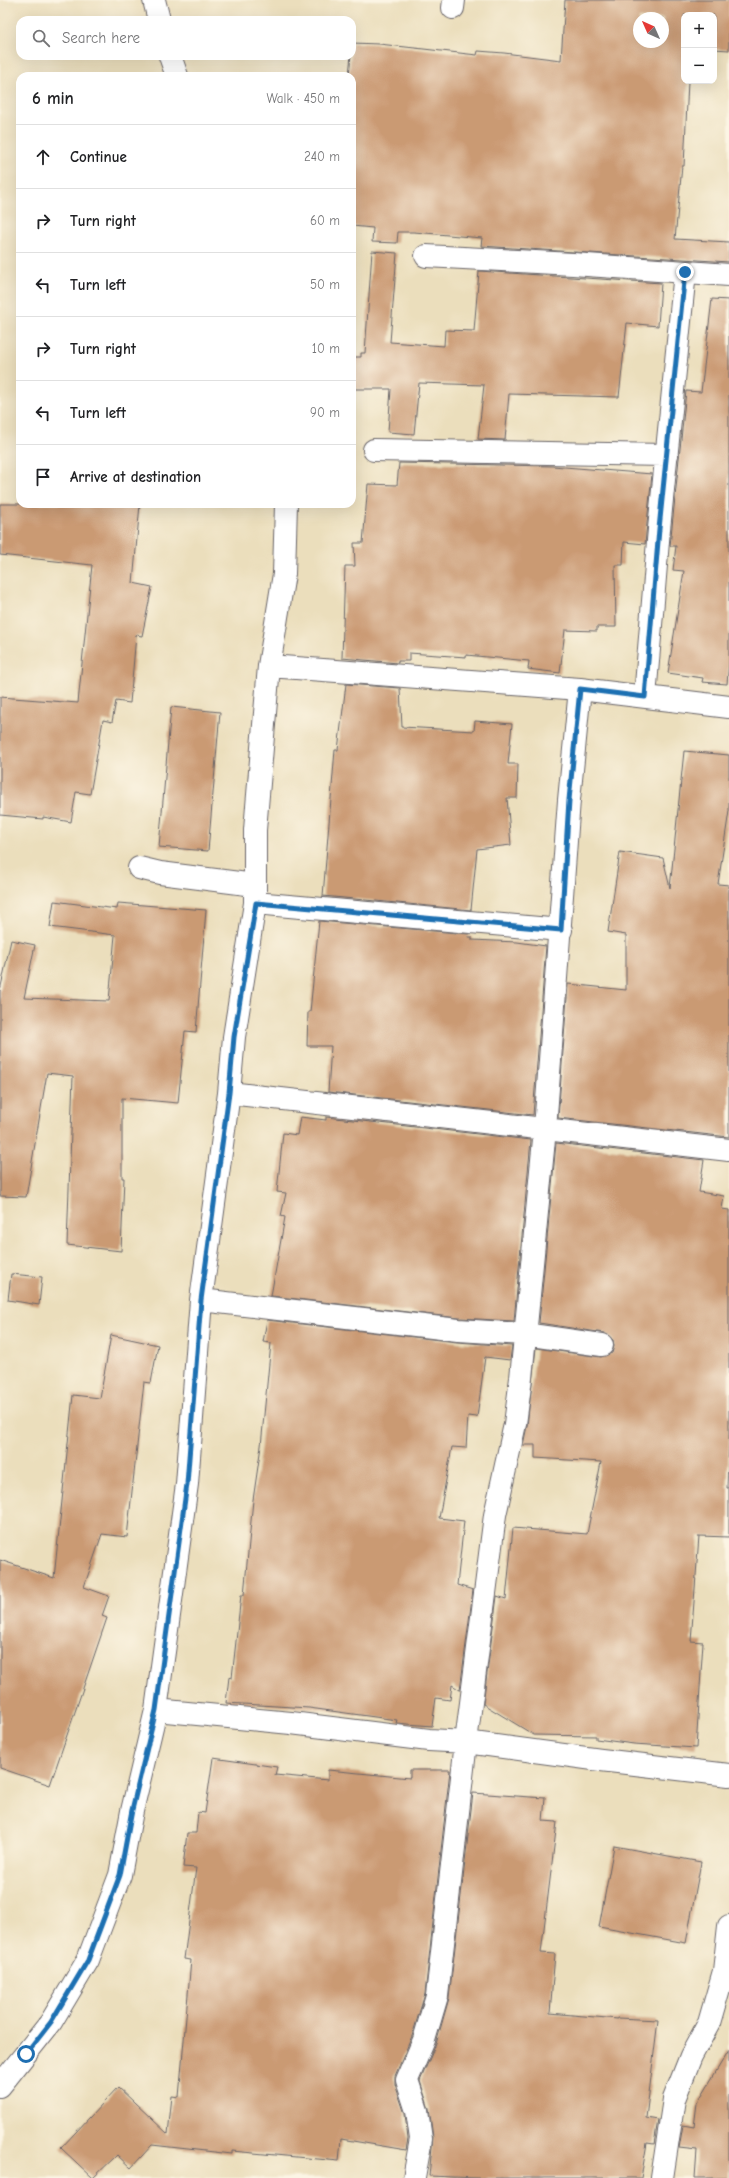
<!DOCTYPE html>
<html lang="en">
<head>
<meta charset="utf-8">
<style>
	body { margin:0; font-family:"Comic Neue",sans-serif; background:#f6f6f6; color:#202124 }
	.controls { position:absolute; right:12px; top:12px; display:grid; overflow:hidden; border-radius:8px; box-shadow:0 4px 16px #0002 }
	.controls button { width:36px; height:36px; display:grid; place-items:center; padding:0; border:0; border-bottom:1px solid #e0e0e0; background:#fff; color:#202124; font:20px sans-serif }
	.compass { position:absolute; left:633px; top:12px; width:36px; height:36px; border-radius:50%; background:#fff; box-shadow:0 4px 16px #0002; rotate:315deg }
	.stop { position:absolute; width:12px; height:12px; margin:-9px; border:3px solid #1f6fb2; border-radius:50%; background:#fff }
	.stop.end { background:#1f6fb2; border-color:#fff; box-shadow:0 1px 4px #0008 }
	.list { margin:0; padding:0; list-style:none }
	h2 { display:flex; justify-content:space-between; align-items:center; height:52px; margin:0; padding:0 16px; font-size:17px }
	h2 small { font-size:13px; font-weight:400; color:#757577 }
	.list li { display:grid; grid-template-columns:26px 1fr auto; gap:12px; align-items:center; box-sizing:border-box; height:64px; padding:0 16px; border-top:1px solid #e0e0e0 }
	.list b { display:block; font-size:15px; white-space:nowrap }
	.list em { font-size:13px; font-style:normal; color:#757577 }
	.icon { flex:none; width:22px; height:22px; fill:none; stroke:currentColor; stroke-width:2; stroke-linecap:round; stroke-linejoin:round }
	.map { position:relative; flex:none; width:729px; height:2178px; overflow:hidden }
	.search { position:absolute; background:#fff; box-shadow:0 4px 16px #0002; left:16px; top:16px; width:340px; height:44px; display:flex; align-items:center; gap:10px; box-sizing:border-box; padding:0 14px; border-radius:12px; color:#757577; font-size:15px }
	.panel { position:absolute; background:#fff; box-shadow:0 4px 16px #0002; left:16px; top:72px; width:340px; height:436px; border-radius:12px }
	.map>svg:first-child { display:block }
</style>
</head>
<body>
<div class="map">
<svg width="729" height="2178" viewBox="0 0 729 2178">
	<rect width="100%" height="100%" fill="#fcf5e5"/>
	<filter id="ink" filterUnits="userSpaceOnUse"><feTurbulence type="fractalNoise" baseFrequency=".025" numOctaves="2"/><feDisplacementMap in="SourceGraphic" scale="8" xChannelSelector="R" yChannelSelector="G"/><feConvolveMatrix kernelMatrix="1 2 1 2 8 2 1 2 1" color-interpolation-filters="sRGB"/></filter>
	<filter id="wash" filterUnits="userSpaceOnUse"><feTurbulence type="fractalNoise" baseFrequency=".012" numOctaves="4" result="noise"/><feDisplacementMap in="SourceGraphic" scale="16" xChannelSelector="R" yChannelSelector="G"/><feGaussianBlur stdDeviation="0.9" result="paint"/><feColorMatrix in="noise" values="0 0 0 0 0 0 0 0 0 0 0 0 0 0 0 0 0 1.4 0 .05"/><feComposite in="paint" operator="in"/></filter>
	<g filter="url(#wash)">
		<rect width="100%" height="100%" fill="#ebdebc"/>
		<g id="blocks">
			<path fill="#ca9a73" fill-rule="evenodd" d="M 565,0 L 729,0 L 729,50 L 714,49 L 714,15 L 684,15 L 684,81 L 688,81 L 684,166 L 682,166 L 675,239 L 729,242 L 729,262 L 481,246 L 482,238 L 414,232 L 398,232 L 397,243 L 372,242 L 373,228 L 352,226 L 352,76 L 349,76 L 352,43 L 379,44 L 477,55 L 478,51 L 504,53 L 561,60 ZM 639,18 L 663,18 L 663,42 L 639,42 Z
				M 372,251 L 397,253 L 390,342 L 444,346 L 445,330 L 474,331 L 479,271 L 661,283 L 658,326 L 627,323 L 619,397 L 509,394 L 505,440 L 478,439 L 484,385 L 419,383 L 414,434 L 388,432 L 391,389 L 352,389 L 352,357 L 361,357 L 361,353 L 365,353 Z
				M 712,299 L 729,300 L 729,661 L 727,684 L 702,682 L 703,678 L 668,673 L 684,571 L 673,570 L 676,546 L 670,546 L 686,391 L 701,392 Z
				M 399,463 L 552,466 L 652,474 L 645,544 L 624,542 L 623,565 L 615,565 L 616,627 L 597,627 L 597,631 L 565,630 L 560,673 L 528,669 L 529,661 L 466,655 L 466,657 L 409,653 L 409,661 L 398,661 L 398,663 L 342,658 L 345,566 L 355,566 L 354,543 L 363,543 L 368,484 L 397,485 Z
				M 0,504 L 140,504 L 133,583 L 152,587 L 142,636 L 136,635 L 130,703 L 116,701 L 112,722 L 103,720 L 90,794 L 76,792 L 71,822 L 43,817 L 43,819 L 0,815 L 0,697 L 78,703 L 92,565 L 0,555 Z
				M 346,684 L 400,688 L 402,727 L 474,731 L 475,721 L 512,724 L 508,764 L 518,764 L 517,798 L 507,798 L 511,845 L 477,849 L 471,910 L 323,896 L 335,750 L 338,750 Z
				M 171,707 L 220,712 L 208,851 L 159,847 Z
				M 684,751 L 729,755 L 729,811 L 718,884 L 729,885 L 729,1137 L 558,1118 L 568,984 L 626,990 L 626,935 L 608,932 L 620,852 L 663,858 L 670,888 Z
				M 54,901 L 117,909 L 118,903 L 206,910 L 196,1032 L 185,1031 L 178,1103 L 122,1098 L 122,1178 L 124,1178 L 121,1251 L 67,1245 L 73,1076 L 47,1073 L 26,1197 L 0,1196 L 0,991 L 11,940 L 35,945 L 24,998 L 109,1001 L 115,935 L 50,927 Z
				M 319,921 L 469,934 L 468,937 L 472,937 L 472,940 L 517,942 L 546,946 L 533,1115 L 328,1092 L 331,1046 L 307,1046 L 308,1012 L 310,1012 Z
				M 300,1117 L 326,1120 L 326,1117 L 531,1140 L 514,1321 L 459,1318 L 271,1296 L 285,1217 L 281,1216 L 286,1193 L 277,1192 L 283,1133 L 297,1135 Z
				M 556,1143 L 704,1160 L 699,1192 L 724,1196 L 722,1209 L 729,1210 L 729,1444 L 727,1488 L 729,1488 L 729,1537 L 699,1536 L 691,1641 L 703,1642 L 696,1748 L 634,1744 L 596,1739 L 596,1736 L 534,1735 L 483,1704 L 497,1596 L 506,1599 L 513,1528 L 587,1534 L 601,1462 L 535,1458 L 535,1445 L 523,1445 L 527,1426 L 536,1348 L 601,1357 L 612,1353 L 614,1346 L 613,1340 L 604,1333 L 539,1323 Z
				M 11,1274 L 42,1277 L 39,1305 L 8,1300 Z
				M 267,1320 L 457,1342 L 512,1346 L 510,1360 L 485,1357 L 477,1417 L 468,1416 L 466,1448 L 452,1447 L 439,1518 L 464,1521 L 457,1585 L 473,1590 L 460,1690 L 452,1685 L 450,1700 L 436,1698 L 432,1726 L 396,1723 L 397,1720 L 309,1708 L 226,1703 L 229,1677 L 232,1678 L 241,1595 L 244,1595 L 253,1500 L 261,1446 L 271,1343 L 263,1342 Z
				M 111,1335 L 158,1345 L 151,1383 L 144,1382 L 127,1537 L 102,1534 L 84,1587 L 109,1596 L 102,1616 L 107,1618 L 50,1785 L 0,1768 L 0,1560 L 54,1578 L 73,1395 L 100,1398 Z
				M 213,1758 L 277,1767 L 275,1775 L 328,1780 L 328,1770 L 410,1778 L 410,1770 L 450,1770 L 425,1994 L 412,2036 L 395,2076 L 395,2084 L 405,2114 L 408,2139 L 406,2150 L 341,2139 L 339,2161 L 232,2151 L 232,2154 L 152,2145 L 131,2168 L 117,2155 L 93,2178 L 61,2148 L 118,2087 L 168,2134 L 172,2096 L 179,2097 L 191,1960 L 184,1959 L 196,1868 L 183,1867 L 187,1833 L 196,1833 L 198,1812 L 205,1813 Z
				M 473,1793 L 545,1798 L 543,1821 L 557,1822 L 541,1953 L 555,1954 L 550,2013 L 618,2019 L 618,2018 L 658,2020 L 646,2118 L 658,2120 L 654,2144 L 647,2143 L 641,2178 L 477,2178 L 429,2176 L 433,2137 L 429,2109 L 420,2081 L 436,2044 L 449,1998 Z
				M 614,1846 L 701,1862 L 686,1943 L 599,1927 Z
				M 729,2050 L 729,2178 L 695,2178 L 697,2150 L 679,2148 L 683,2125 L 694,2127 L 697,2103 Z"/>
		</g>
	</g>
	<g filter="url(#ink)">
		<use href="#blocks" fill-opacity="0" stroke="#686468" stroke-width="1"/>
		<g fill="none" stroke-linecap="round" stroke-linejoin="round">
			<g stroke="#686468" stroke-width="24">
				<path id="minor" d="M 154,0 L 159,20
					M 453,8 L 454,0
					M 170,56 L 177,76
					M 426,256 L 573,264 L 729,275
					M 374,450 L 667,455
					M 269,666 L 580,689 L 729,707
					M 645,697 L 659,529 L 685,272
					M 139,868 L 160,873 L 255,885
					M 255,903 L 561,930
					M 229,1093 L 729,1150
					M 201,1300 L 458,1330 L 524,1334 L 602,1345
					M 156,1710 L 291,1723 L 429,1740 L 466,1742 L 601,1760 L 729,1775
					M 0,2086 L 51,2022 L 88,1960 L 120,1875 L 132,1811 L 156,1710 L 187,1484 L 201,1300 L 229,1093 L 234,1037 L 255,903 L 255,830 L 269,666 L 284,574 L 286,504
					M 414,2178 L 421,2139 L 417,2111 L 407,2080 L 424,2040 L 437,1996 L 466,1742 L 495,1515 L 515,1424 L 521,1378 L 545,1129 L 569,800 L 580,689
					M 662,2178 L 674,2099 L 691,2056 L 709,2023 L 724,1971 L 729,1926"/>
			</g>
			<use href="#minor" stroke="#fff" stroke-width="22"/>
		</g>
	</g>
	<g fill="none" stroke-linecap="round" stroke-linejoin="round" filter="url(#ink)">
		<path stroke="#1f6fb2" stroke-width="5" d="M 26,2054 L 51,2022 L 88,1960 L 120,1875 L 132,1810 L 156,1710 L 187,1484 L 201,1300 L 229,1093 L 234,1037 L 256,903 L 561,930 L 569,800 L 580,689 L 645,697 L 659,529 L 685,272"/>
	</g>
</svg>
<div class="controls">
<button>+</button>
<button>−</button>
</div>
<svg class="compass" viewBox="-18 -18 36 36"><path d="M0-13l5 13h-10z" fill="#e53935"/><path d="M0 13l5-13h-10z" fill="#757577"/></svg>
<div class="stop" style="left:26px;top:2054px"></div>
<div class="stop end" style="left:685px;top:272px"></div>
<div class="search"><svg class="icon" aria-label="search" viewBox="0 0 24 24"><circle cx="10" cy="10" r="6"/><path d="M15 15l6 6"/></svg>Search here</div>
<section class="panel">
<h2>6 min<small>Walk · 450 m</small></h2>
<ul class="list">
<li><svg class="icon" aria-label="ahead" viewBox="0 0 24 24"><path d="M12 20V5M6 11l6-6 6 6"/></svg><div><b>Continue</b></div><em>240 m</em></li>
<li><svg class="icon" aria-label="right" viewBox="0 0 24 24"><path d="M7 20v-9h11M14 6l5 5-5 5"/></svg><div><b>Turn right</b></div><em>60 m</em></li>
<li><svg class="icon" aria-label="left" viewBox="0 0 24 24"><path d="M17 20v-9H6M10 6l-5 5 5 5"/></svg><div><b>Turn left</b></div><em>50 m</em></li>
<li><svg class="icon" aria-label="right" viewBox="0 0 24 24"><path d="M7 20v-9h11M14 6l5 5-5 5"/></svg><div><b>Turn right</b></div><em>10 m</em></li>
<li><svg class="icon" aria-label="left" viewBox="0 0 24 24"><path d="M17 20v-9H6M10 6l-5 5 5 5"/></svg><div><b>Turn left</b></div><em>90 m</em></li>
<li><svg class="icon" aria-label="arrive" viewBox="0 0 24 24"><path d="M6 21V4h12l-3 4 3 4H6"/></svg><div><b>Arrive at destination</b></div></li>
</ul>
</section>
</div>
</body>
</html>
